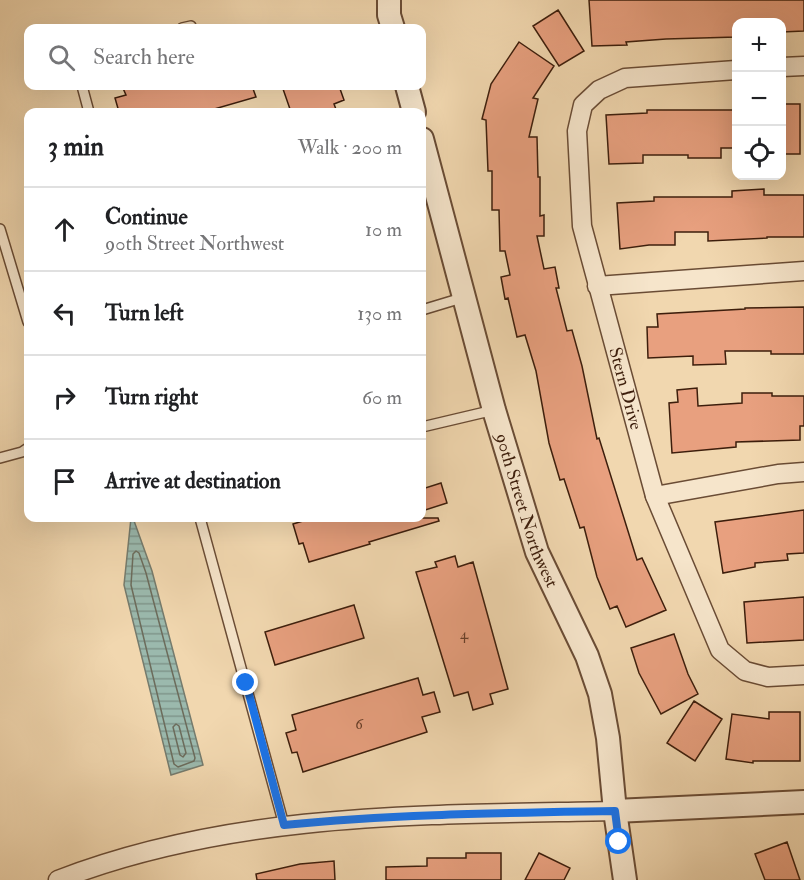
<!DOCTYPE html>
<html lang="en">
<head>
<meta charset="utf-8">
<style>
	body { margin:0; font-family:"IM FELL Double Pica",serif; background:#f6f6f6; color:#202124 }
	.controls { position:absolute; right:18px; top:18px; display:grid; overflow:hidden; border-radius:12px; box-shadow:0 6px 24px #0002 }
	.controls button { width:54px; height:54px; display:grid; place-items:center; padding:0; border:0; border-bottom:2px solid #e0e0e0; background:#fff; color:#202124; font:30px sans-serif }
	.stop { position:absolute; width:18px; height:18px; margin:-14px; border:4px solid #1a73e8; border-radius:50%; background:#fff }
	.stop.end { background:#1a73e8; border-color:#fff; box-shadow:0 2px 6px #0008 }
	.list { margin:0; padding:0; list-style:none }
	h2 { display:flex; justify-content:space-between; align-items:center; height:78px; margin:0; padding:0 24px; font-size:26px }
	h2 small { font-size:20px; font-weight:400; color:#757577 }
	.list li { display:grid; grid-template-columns:39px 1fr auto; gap:18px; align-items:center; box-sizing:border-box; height:84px; padding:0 24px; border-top:2px solid #e0e0e0 }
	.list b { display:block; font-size:22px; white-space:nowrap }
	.list p { margin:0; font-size:20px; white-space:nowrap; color:#757577 }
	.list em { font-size:20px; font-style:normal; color:#757577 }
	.icon { flex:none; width:33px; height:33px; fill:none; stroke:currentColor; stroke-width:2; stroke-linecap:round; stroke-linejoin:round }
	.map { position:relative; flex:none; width:804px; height:880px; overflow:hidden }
	.search { position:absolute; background:#fff; box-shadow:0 6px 24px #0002; left:24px; top:24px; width:402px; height:66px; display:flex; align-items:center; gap:15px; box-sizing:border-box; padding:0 21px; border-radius:12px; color:#757577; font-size:22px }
	.panel { position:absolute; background:#fff; box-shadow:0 6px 24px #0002; left:24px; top:108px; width:402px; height:414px; border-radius:12px }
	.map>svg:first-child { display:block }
</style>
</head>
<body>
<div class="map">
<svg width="804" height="880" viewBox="0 0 804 880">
	<defs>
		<pattern id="water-rules" width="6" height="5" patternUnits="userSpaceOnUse" patternTransform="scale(1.5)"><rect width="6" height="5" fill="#9bb9ad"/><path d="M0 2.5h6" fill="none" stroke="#80968b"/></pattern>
	</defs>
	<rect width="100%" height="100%" fill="#f1d7af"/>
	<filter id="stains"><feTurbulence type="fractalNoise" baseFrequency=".00333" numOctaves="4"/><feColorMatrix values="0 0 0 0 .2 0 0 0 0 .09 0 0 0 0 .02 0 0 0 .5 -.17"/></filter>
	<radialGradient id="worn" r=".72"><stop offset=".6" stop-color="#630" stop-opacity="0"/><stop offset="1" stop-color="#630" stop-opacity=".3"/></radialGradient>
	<path fill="url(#water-rules)" stroke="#757b6d" stroke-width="1.5" d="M 131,518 L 133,518 L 152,571 L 203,765 L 171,775 L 124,585 Z"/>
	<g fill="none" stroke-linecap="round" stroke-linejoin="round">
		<path stroke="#6c6c5c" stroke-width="1.5" d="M 136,551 L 139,553 L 146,573 L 195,758 L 194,761 L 178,767 L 174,764 L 131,585 L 133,554 Z
			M 176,724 L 179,726 L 186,753 L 183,757 L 180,755 L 173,727 Z"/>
	</g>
	<path fill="#e8a07f" stroke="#3d1e0c" stroke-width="1.5" d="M 589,0 L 804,0 L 804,31 L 782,32 L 782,22 L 736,22 L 736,37 L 666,39 L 626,42 L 627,45 L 592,46 Z
		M 558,10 L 584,51 L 559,66 L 533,26 Z
		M 519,42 L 554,66 L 533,98 L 538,99 L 529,137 L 537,137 L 538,177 L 540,177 L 540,216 L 544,215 L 544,236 L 537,236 L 544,269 L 555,267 L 559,288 L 556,288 L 567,331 L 572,330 L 582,366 L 597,439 L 599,438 L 637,560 L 642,558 L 666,610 L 626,627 L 617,606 L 610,609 L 597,577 L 584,527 L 580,528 L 564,479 L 560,480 L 549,443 L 536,371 L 525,335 L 517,337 L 508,298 L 505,299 L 501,277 L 510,275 L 505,251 L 500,251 L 499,210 L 492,210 L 492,171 L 488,171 L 486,120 L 482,119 L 491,84 Z
		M 122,86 L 252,86 L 256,97 L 204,112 L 119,112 L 115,98 L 126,95 Z
		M 282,86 L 339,86 L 344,100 L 334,104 L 337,112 L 291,112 Z
		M 782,104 L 800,104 L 800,154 L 782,154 Z
		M 647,110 L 736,110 L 736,148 L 721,148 L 721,158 L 688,158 L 688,155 L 643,155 L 643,163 L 609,164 L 606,115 L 647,113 Z
		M 764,189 L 764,195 L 804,195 L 804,237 L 767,237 L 767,238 L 708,241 L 708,232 L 675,232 L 675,245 L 649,245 L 620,249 L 617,203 L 654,201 L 654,197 L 732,197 L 732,191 Z
		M 804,307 L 804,354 L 771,354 L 771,351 L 725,351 L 726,364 L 693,365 L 693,356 L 648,358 L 647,327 L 658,327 L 657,314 L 745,309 L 745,308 Z
		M 697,388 L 698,406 L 742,403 L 742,393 L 772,393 L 772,396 L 804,396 L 804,426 L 800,426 L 800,440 L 736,442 L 736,447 L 672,453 L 669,403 L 678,402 L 677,390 Z
		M 441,483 L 447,503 L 422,511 L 422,489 Z
		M 804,510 L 804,553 L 787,554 L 788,560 L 755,563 L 755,567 L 723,573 L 715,522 Z
		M 302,518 L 438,518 L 439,521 L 369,542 L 370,544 L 309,562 L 303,543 L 299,544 L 293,524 L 303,521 Z
		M 455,556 L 458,567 L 473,562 L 508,689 L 490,694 L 493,704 L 473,710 L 468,692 L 454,696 L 416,572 L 437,567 L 435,562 Z
		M 804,597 L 804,640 L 747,643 L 744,602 Z
		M 354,605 L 364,638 L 275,665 L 265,632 Z
		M 674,634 L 688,674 L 698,694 L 661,714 L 639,673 L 631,648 Z
		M 418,678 L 423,695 L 434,692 L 440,712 L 422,717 L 427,732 L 303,772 L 297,752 L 292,753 L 286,733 L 296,730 L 292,715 Z
		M 694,701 L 722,719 L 695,761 L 667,743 Z
		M 769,712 L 800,712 L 800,761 L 753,761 L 753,763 L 726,759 L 732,714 L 769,719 Z
		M 787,842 L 800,880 L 765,880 L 755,854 Z
		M 466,853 L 501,853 L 501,880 L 386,880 L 386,867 L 427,866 L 427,858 L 466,858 Z
		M 539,853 L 570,868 L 564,880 L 525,880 Z
		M 334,861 L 335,880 L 257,880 L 256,874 L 300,864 Z"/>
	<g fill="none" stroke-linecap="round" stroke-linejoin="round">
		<g stroke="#6a4c35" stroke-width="12">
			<path id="service" d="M 182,28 L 191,26
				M 82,86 L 89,112
				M 0,229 L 28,322
				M 422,310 L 465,297
				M 422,427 L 494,410
				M 0,458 L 22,452 L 28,448
				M 200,518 L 284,825"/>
		</g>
		<g stroke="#6a4c35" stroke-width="21">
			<g id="minor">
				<path d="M 782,67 L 804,66"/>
				<path id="s1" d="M 736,70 L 625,78 L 599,90 L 583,105 L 577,131 L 582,226 L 655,496 L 720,650 L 745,671 L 768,677 L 804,675"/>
				<path d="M 597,286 L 804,271"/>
				<path d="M 655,496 L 778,474 L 804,472"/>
				<path d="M 58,880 C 236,811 427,815 615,811"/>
			</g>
		</g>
		<g stroke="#6a4c35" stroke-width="26">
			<g id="tertiary">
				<path d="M 389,0 L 389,15 L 393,28"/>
				<path d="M 407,86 L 414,112"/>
				<path id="s2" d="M 422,139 L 494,410 L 537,552 L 587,656 L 600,694 L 608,738 L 615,811 L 625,880"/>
				<path d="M 615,811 L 804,802"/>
			</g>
		</g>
		<use href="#service" stroke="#f6e5cb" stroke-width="9"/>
		<use href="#minor" stroke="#f6e5cb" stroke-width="18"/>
		<use href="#tertiary" stroke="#f6e5cb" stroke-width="22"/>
	</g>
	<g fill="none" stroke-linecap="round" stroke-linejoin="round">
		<path stroke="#1a73e8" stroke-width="8" d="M 246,683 L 284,825 C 394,814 505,813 615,811 L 619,842"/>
	</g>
	<g text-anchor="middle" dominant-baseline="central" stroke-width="4.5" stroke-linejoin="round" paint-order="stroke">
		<g font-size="15" fill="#683e29">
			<text x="464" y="634">4</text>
			<text x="359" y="724">6</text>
		</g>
		<g font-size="18" fill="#3d1e0c" stroke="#f6e5cb">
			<text stroke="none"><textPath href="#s1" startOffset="452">Stern Drive</textPath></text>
			<text stroke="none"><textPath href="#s2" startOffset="386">90th Street Northwest</textPath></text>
		</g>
	</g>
	<rect width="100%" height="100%" filter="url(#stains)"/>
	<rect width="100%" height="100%" fill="url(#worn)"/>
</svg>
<div class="controls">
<button>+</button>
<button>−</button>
<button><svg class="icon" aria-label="locate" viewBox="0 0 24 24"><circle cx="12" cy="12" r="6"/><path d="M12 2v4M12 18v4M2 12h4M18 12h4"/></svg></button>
</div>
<div class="stop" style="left:619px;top:842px"></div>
<div class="stop end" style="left:246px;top:683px"></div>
<div class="search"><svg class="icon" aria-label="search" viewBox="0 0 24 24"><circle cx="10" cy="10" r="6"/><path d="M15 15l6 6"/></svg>Search here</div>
<section class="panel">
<h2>3 min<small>Walk · 200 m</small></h2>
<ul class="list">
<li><svg class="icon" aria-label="ahead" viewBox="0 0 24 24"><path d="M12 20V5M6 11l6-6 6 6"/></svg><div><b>Continue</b><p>90th Street Northwest</p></div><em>10 m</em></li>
<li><svg class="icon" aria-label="left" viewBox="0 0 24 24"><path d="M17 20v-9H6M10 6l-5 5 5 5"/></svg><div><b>Turn left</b></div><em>130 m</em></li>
<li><svg class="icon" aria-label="right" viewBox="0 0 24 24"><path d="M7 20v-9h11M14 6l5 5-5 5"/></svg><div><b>Turn right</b></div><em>60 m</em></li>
<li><svg class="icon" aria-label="arrive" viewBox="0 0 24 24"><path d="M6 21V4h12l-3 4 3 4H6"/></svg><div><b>Arrive at destination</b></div></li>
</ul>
</section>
</div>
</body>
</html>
